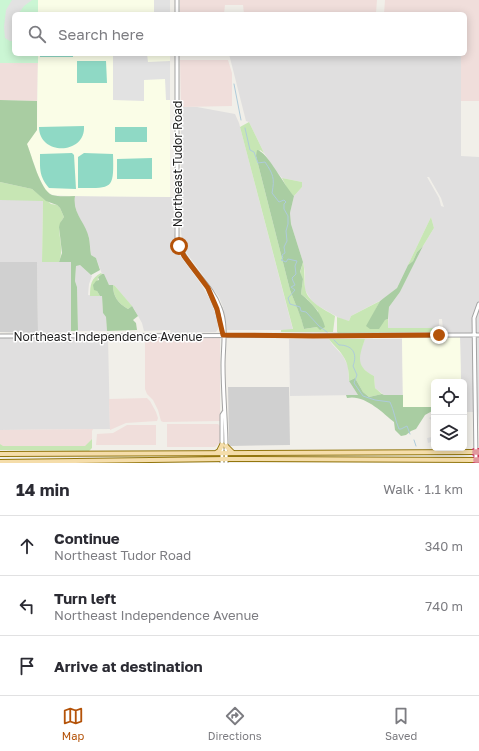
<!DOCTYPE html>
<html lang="en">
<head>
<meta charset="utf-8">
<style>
	body { margin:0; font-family:"Golos Text",sans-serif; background:#f7f7f7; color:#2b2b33 }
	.controls { position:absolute; right:12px; bottom:12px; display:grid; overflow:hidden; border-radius:6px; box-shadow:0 2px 10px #0003 }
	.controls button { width:36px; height:36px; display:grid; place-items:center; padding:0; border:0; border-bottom:1px solid #e1e1e2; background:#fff; color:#2b2b33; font:20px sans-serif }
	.stop { position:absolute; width:12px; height:12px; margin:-9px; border:3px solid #b45309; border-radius:50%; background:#fff }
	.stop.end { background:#b45309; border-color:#fff; box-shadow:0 1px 4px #0008 }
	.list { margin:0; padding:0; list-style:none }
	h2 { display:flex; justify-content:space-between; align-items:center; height:52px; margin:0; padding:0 16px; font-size:17px }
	h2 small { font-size:13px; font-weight:400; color:#7c7c81 }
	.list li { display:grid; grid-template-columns:26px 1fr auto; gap:12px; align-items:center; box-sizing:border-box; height:60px; padding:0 16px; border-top:1px solid #e1e1e2 }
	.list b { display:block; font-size:15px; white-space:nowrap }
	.list p { margin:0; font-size:13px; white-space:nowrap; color:#7c7c81 }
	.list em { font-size:13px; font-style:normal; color:#7c7c81 }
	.icon { flex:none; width:22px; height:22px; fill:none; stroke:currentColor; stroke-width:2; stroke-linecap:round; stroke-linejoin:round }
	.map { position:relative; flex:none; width:479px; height:463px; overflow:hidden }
	.search { position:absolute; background:#fff; box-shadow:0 2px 10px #0003; left:12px; right:12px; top:12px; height:44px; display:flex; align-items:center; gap:10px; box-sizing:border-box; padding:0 14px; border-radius:6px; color:#7c7c81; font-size:15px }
	.sheet { height:232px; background:#fff }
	nav { display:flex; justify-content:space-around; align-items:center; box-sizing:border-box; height:56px; border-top:1px solid #e1e1e2; background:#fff; font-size:11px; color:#7c7c81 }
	nav a { display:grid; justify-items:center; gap:2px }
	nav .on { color:#b45309 }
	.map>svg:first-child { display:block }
</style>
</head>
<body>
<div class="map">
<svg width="479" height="463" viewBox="0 0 479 463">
	<rect width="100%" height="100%" fill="#f1efe9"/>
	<path fill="#e0dfdf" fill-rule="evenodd" d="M 378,13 L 379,14 L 226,14 Z
		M 229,54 L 461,54 L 461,156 L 479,157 L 479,333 L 444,333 L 443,330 L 442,319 L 439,319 L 439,328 L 388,328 L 389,307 L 400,292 L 423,246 L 434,228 L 431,217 L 397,288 L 385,298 L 351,316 L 349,321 L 341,319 L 313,303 L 305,290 L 305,272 L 303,262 L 291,224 L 290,213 L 294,196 L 302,187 L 302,182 L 282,178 L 277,172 L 264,153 L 249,122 L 246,121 ZM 427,177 L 429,177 L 441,198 L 444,207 L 441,206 L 439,198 Z
		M 181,107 L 197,107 L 235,114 L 239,123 L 293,330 L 227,330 L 223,307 L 219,297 L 188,255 L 183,246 L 181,232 Z
		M 75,196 L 174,197 L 174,230 L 177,249 L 181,257 L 201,284 L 212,303 L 218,323 L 218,329 L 216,332 L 171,333 L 170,330 L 144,331 L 142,323 L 134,309 L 115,286 L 109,285 L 104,275 L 102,274 L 96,258 L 91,255 L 89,237 L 77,213 L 74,202 Z
		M 0,200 L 43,200 L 42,262 L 71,262 L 71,332 L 38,333 L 37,262 L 0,262 Z
		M 76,265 L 80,265 L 92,276 L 89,284 L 88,295 L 102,296 L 103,313 L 106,317 L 107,331 L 78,331 L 77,287 L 75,281 Z
		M 0,337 L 108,337 L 110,429 L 0,430 Z
		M 460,337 L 479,337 L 479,429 L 478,412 L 464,412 L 464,382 L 461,382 Z
		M 289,339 L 329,339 L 332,344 L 343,356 L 348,366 L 349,381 L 358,395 L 290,396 Z
		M 365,339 L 402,339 L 403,395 L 384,395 L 375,388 L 374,376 L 368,373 L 360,365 L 359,355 Z"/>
	<path fill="#f0dedb" d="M 180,0 L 377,0 L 376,13 L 244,14 L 243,5 L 225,5 L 224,14 L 180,14 Z
		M 385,0 L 479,0 L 479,101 L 461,101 L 461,54 L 465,54 L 465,14 L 384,14 Z
		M 180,60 L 228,60 L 232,73 L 232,106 L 181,107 Z
		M 0,63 L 38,63 L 37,101 L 0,100 Z
		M 148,337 L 220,338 L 220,421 L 163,422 L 161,421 L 158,410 L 153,400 L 147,394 L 145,389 L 145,340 Z
		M 147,398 L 150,401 L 156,412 L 158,418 L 157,421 L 126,423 L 110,430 L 109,399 Z
		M 167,424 L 218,424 L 220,426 L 220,443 L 215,447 L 167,447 Z
		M 127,425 L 156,425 L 156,445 L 96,445 L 97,434 L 113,433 Z
		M 93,429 L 92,431 L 92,439 L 86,446 L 2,446 L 0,444 L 0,430 Z"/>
	<path fill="#fafde7" d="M 38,0 L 170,0 L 170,14 L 38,14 Z
		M 38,54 L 170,54 L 170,197 L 69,196 L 53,195 L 46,191 L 38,175 L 27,144 L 37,130 Z
		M 402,337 L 460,337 L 461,382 L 434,382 L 434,407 L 403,407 Z"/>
	<path fill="#d0d0d0" d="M 0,262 L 37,262 L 38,333 L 0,332 Z
		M 228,387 L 289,387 L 290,445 L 229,446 Z"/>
	<path fill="#c7e6b4" d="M 249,122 L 264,153 L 260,150 L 256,156 L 290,290 C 295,303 301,315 304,329 L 317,327 L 318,311 L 307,299 L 301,294 L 303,279 L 300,273 L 303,262 C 305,271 304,279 305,288 C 307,302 324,309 335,316 L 333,332 L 281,332 L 281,330 L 293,329 L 240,127 Z
		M 282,178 L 302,182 L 302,187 L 294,196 L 288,190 Z
		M 0,182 L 32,189 L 51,204 L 57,205 L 60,208 L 64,217 C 55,229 62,238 61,252 C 61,256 60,259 59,262 L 42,262 L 43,201 L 0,200 Z
		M 431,217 L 434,228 L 423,246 L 417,252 L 413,261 L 408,265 Z
		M 101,273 L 102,274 L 98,277 L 97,291 L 100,296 L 90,296 C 90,285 91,278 101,273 Z
		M 113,285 L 115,286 L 132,306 L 128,309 C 118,303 113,297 113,285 Z
		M 380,301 L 367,326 L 388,319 L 388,328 L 439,328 L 439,332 L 338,333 L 337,332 L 337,317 L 349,321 L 351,316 Z
		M 329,339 L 365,339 C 359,357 355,366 374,376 L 375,388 L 382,394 L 369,397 L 363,392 L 355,378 L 349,381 C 349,372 348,363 343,356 C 339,349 333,345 329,339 Z
		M 92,439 L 92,448 L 89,451 L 0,450 L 0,444 L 3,446 L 85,446 Z"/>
	<path fill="#a9cda2" d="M 0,100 L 37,101 L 37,130 L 27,144 C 32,156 40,190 52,195 C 59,197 68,196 75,196 C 72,213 86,223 89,238 C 90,244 90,249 91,255 L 96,258 L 100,270 L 91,275 L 80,265 L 76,266 L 75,281 L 77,287 L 78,331 L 71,331 L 71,262 L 59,262 L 62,253 L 59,227 L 60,223 L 64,217 L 60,208 L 57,205 L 46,201 L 32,189 L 0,182 Z
		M 257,150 C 267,151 285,187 294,196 L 290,213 L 291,224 L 303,262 L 300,272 L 303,279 L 301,294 C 312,303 322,314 325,327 L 320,330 L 317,327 L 304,329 C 301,316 295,303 290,290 L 256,156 Z
		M 423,246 L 400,292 L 389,307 L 388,319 L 385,320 L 379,329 L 370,329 L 366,326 L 380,301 L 397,288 L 408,265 L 413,261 L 417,252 Z
		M 102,274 L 104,274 L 109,285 L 113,285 C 113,297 118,303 128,309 L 132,306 L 138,316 L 133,320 L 136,323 L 137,330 L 107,331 L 106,317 L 103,313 L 102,296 L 100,296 L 97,291 L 94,290 L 93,285 L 96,281 L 99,280 L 98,277 Z
		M 355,378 L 363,392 L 369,397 L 382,394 L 384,395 L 403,395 L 403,407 L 434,407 L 434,410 L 425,415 L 416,429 L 411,431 L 406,435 L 401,436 L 395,430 L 394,422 C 382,412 364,394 347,398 L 346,395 L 358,395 L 349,381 Z"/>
	<path fill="#cbf6d4" d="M 0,0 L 38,0 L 38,14 L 14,14 L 14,54 L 38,54 L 38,63 L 0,63 Z"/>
	<path fill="#8fd9c5" d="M 40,54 L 73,54 L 73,57 L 40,57 Z
		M 77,61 L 106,61 L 107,83 L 77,83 Z
		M 84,126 C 86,155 39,156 39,127 Z
		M 115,127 L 147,127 L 147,142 L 115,142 Z
		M 72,153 L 74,155 L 76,189 L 49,188 C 39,176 40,169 40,154 Z
		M 84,153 L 113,154 C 114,190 113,188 78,188 L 78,157 Z
		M 152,158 L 152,179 L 117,179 L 117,159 Z"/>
	<path fill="#e2e2e2" d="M 12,0 L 32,0 L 24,6 L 18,14 L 14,14 L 14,41 L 10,41 L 5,38 L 4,27 L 6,10 Z
		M 154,0 L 170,0 L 170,14 L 154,14 Z
		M 113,54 L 147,54 L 148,62 L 170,61 L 170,100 L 166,100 L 165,79 L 144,80 L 144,101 L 113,100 Z
		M 434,415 L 434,441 L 428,443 L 427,438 L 432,437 L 431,436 L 431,422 L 432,421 L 429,418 Z"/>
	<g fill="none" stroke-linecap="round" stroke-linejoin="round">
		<path stroke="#aecbdb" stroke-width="1" d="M 234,84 L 241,120
			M 245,128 L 250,150 L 254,152 L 258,163 L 265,162 C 273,174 275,178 272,193 L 279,202 L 284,200 L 286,202 L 284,204 L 284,209 L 288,216 L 288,224 L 286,231 L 287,241 L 284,247 L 285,253 L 282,255 L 283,258 L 281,260 L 286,262 L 288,259 L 297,261 L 295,266 L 296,274 L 292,278 L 293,281 L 295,285 L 291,287 L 295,290 L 288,298 L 290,304 L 300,307 L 301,311 L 306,312 L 319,326 L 327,332
			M 334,340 L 339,345 C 352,345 358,353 353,366 L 357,375 L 354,383 L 363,396 L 375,400 L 390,402 C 394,410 395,420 399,429 L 401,429 L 407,426 L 410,434
			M 414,440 L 416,446"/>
		<g stroke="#a3a3a3" stroke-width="5">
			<path id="minor" d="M 177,0 L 177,14
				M 177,54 L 177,239 C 184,266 211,282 220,308 C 227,325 223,347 223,365 C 223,398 227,430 226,463
				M 208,288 L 217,309 L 223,333
				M 0,336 L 479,335
				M 476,460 L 474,318 L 479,304
				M 222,463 L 222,415 L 224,412"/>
		</g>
		<g stroke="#93760d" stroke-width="6">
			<path id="major" d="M 226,446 L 233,453
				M 216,453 L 219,451 L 222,445
				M 0,454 L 475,452
				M 0,462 L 226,459 L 476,460"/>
		</g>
		<g stroke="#ce385a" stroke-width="8">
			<path id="highway" d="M 475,452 L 479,452
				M 476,460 L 479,460"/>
		</g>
		<use href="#minor" stroke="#fff" stroke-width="3"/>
		<use href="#major" stroke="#f5ddaa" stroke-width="4"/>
		<use href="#highway" stroke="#e1989e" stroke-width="5.5"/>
	</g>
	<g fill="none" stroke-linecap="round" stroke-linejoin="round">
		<path stroke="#b45309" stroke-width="5" d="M 179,246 L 184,256 L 208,288 L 217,309 L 223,335 L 313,336 L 439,335"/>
	</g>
	<g text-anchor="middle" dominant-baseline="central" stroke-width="3" stroke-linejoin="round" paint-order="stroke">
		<g font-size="12" fill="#222" stroke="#fff">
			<text transform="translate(177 164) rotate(-90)">Northeast Tudor Road</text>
			<text x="108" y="336">Northeast Independence Avenue</text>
		</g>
	</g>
</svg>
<div class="controls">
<button><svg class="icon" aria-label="locate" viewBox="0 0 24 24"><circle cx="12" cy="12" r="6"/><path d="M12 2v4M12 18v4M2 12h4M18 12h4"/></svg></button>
<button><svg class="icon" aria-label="layers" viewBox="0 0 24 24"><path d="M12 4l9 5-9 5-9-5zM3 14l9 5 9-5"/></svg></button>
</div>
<div class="stop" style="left:179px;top:246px"></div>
<div class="stop end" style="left:439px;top:335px"></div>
<div class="search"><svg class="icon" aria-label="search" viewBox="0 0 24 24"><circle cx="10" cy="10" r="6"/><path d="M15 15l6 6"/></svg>Search here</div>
</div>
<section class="sheet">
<h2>14 min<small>Walk · 1.1 km</small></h2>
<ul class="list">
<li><svg class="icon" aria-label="ahead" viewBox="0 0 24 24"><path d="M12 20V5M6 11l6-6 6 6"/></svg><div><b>Continue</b><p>Northeast Tudor Road</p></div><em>340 m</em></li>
<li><svg class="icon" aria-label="left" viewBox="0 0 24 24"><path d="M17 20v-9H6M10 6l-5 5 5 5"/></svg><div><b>Turn left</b><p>Northeast Independence Avenue</p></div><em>740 m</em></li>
<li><svg class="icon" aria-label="arrive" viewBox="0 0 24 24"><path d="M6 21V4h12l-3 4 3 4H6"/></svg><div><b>Arrive at destination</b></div></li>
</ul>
</section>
<nav>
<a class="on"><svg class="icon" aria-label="map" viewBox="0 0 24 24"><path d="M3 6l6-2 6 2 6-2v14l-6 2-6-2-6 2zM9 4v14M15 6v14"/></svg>Map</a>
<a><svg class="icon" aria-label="directions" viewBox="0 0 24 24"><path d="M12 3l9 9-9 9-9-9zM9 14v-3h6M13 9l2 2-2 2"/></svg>Directions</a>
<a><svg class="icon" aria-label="saved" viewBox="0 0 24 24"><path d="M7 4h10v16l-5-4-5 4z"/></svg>Saved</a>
</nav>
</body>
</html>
